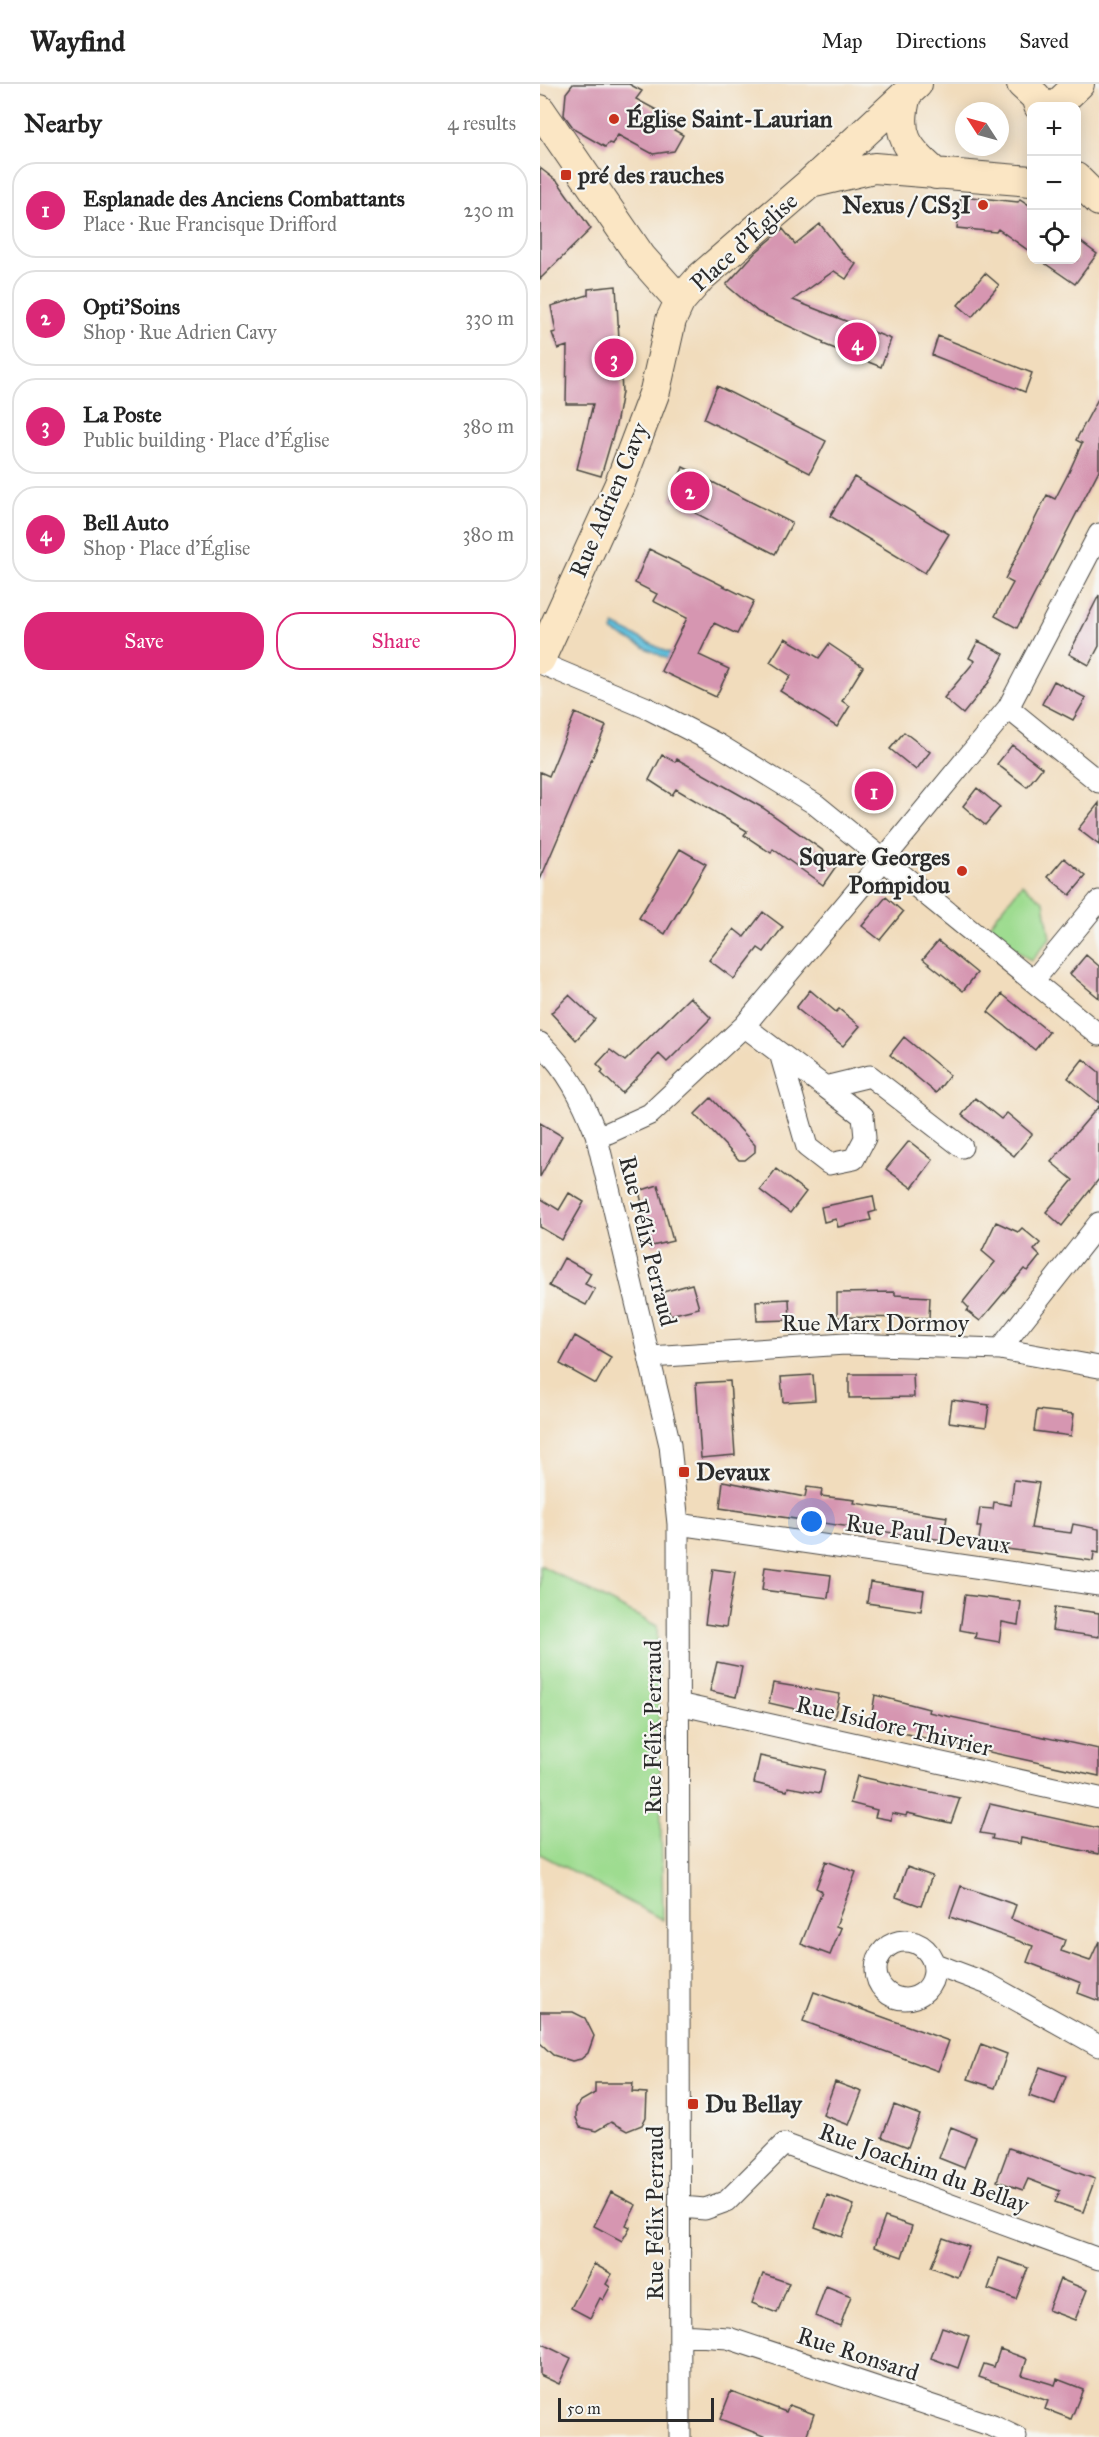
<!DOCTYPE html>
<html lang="en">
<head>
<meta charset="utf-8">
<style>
	body { margin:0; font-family:"IM FELL Great Primer",serif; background:#f2f2f2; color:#222 }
	.controls { position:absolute; right:18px; top:18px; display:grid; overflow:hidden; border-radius:12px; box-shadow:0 3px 15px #0003 }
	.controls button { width:54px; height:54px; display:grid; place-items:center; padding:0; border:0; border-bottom:2px solid #e0e0e0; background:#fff; color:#222; font:30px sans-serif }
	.compass { position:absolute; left:415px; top:18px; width:54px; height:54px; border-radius:50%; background:#fff; box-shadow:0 3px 15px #0003; rotate:306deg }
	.scale { position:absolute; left:18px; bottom:15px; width:156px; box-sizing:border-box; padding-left:6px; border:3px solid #2b2b2b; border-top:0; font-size:16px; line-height:21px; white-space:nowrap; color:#2b2b2b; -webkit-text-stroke:4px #f6f6f2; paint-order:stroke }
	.you { position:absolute; left:272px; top:1438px; width:21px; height:21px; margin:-15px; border:4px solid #fff; border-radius:50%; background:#1a73e8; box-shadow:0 0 0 9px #1a73e833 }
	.badge { display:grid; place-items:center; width:39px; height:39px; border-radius:50%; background:#db2777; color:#fff; font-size:20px; font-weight:700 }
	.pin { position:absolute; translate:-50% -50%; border:3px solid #fff; box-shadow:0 2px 6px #0006 }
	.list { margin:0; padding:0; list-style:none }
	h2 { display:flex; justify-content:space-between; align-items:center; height:78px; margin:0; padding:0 24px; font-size:26px }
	h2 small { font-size:20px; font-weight:400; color:#767676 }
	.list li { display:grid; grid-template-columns:39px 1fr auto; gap:18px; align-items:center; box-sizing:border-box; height:96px; margin:0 12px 12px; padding:0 12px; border:2px solid #e0e0e0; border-radius:24px }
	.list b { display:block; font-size:22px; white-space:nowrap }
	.list p { margin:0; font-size:20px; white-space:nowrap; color:#767676 }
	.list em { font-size:20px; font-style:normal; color:#767676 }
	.actions { display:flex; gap:12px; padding:18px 24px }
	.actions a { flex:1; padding:14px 0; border:2px solid #db2777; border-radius:24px; text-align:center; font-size:21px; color:#db2777 }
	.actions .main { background:#db2777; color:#fff }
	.icon { flex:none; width:33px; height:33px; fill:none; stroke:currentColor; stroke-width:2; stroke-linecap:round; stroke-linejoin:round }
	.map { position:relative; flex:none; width:559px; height:2353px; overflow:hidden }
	header { display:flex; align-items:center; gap:36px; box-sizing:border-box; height:84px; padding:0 30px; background:#fff; border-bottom:2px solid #e0e0e0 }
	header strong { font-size:28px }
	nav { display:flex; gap:33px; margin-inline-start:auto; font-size:21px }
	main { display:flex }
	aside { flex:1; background:#fff }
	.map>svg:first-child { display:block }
</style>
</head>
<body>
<header>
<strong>Wayfind</strong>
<nav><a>Map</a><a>Directions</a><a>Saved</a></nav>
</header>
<main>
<aside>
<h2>Nearby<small>4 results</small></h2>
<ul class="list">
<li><span class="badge">1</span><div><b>Esplanade des Anciens Combattants</b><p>Place · Rue Francisque Drifford</p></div><em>230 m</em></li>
<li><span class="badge">2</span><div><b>Opti'Soins</b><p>Shop · Rue Adrien Cavy</p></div><em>330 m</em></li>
<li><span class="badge">3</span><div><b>La Poste</b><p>Public building · Place d'Église</p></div><em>380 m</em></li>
<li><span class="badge">4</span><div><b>Bell Auto</b><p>Shop · Place d'Église</p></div><em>380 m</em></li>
</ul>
<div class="actions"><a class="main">Save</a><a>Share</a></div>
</aside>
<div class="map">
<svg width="559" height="2353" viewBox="0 0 559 2353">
	<rect width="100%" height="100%" fill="#f6f6f2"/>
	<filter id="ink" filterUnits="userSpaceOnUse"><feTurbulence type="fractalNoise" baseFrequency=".0167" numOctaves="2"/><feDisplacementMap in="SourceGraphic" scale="12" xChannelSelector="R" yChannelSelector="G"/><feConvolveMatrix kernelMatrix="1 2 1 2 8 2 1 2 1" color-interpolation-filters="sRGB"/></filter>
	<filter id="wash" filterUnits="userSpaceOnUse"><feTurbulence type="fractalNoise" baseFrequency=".008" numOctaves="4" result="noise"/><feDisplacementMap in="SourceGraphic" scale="24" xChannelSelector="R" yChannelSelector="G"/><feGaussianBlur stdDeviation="1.35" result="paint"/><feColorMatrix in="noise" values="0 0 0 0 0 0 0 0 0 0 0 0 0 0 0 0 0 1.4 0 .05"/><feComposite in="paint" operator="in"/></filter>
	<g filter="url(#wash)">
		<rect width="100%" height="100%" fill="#f1dcbc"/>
		<path fill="#9edc90" stroke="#64845e" stroke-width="1.5" d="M 482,800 L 504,818 L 510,854 L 491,877 L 448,843 Z
			M 0,1481 L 117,1542 L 123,1836 L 0,1770 Z"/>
		<path fill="#5cbddb" stroke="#447483" stroke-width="1.5" d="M 74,541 L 131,570 L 129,576 L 72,547 Z"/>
		<g id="blocks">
			<path fill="#d696b1" d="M 33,0 L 89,0 L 102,7 L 96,15 L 135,36 L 132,40 L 136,43 L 134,46 L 143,51 L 134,67 L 113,70 L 78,51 L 72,60 L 69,59 L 65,63 L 35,46 L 24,31 L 26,9 Z
				M 0,84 L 18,98 L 51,145 L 0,195 Z
				M 421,112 L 478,118 L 480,115 L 492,123 L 492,169 L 458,145 L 456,148 L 417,144 Z
				M 280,140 L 305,172 L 316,180 L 306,195 L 294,187 L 253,216 L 351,255 L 341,283 L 283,260 L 284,258 L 218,228 L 186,201 L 215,169 L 243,145 L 255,160 Z
				M 537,155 L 557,170 L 535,200 L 500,176 L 537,176 Z
				M 445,189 L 459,201 L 432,233 L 418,221 Z
				M 76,202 L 82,308 L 76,341 L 61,392 L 37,385 L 53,320 L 26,320 L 27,262 L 18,265 L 12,249 L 16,248 L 11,222 L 48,211 L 48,205 Z
				M 398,252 L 492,289 L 485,308 L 392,271 Z
				M 177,302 L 286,357 L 270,389 L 164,335 Z
				M 559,313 L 559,386 L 477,544 L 455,532 L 473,499 L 465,495 L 507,411 L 515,415 L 529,388 L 542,359 L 536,356 Z
				M 143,383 L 252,439 L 235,470 L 130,416 Z
				M 314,393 L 409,450 L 385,489 L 290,432 Z
				M 109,465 L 214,517 L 197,550 L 174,539 L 159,571 L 189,585 L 176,613 L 121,587 L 147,534 L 113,517 L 117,510 L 95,499 Z
				M 559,511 L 559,562 L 549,581 L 529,570 Z
				M 245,554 L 279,574 L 289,560 L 323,583 L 302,617 L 310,622 L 297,643 L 240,607 L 251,592 L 230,578 Z
				M 438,557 L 464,570 L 449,598 L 423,630 L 404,614 L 435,577 L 429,574 Z
				M 514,597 L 546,614 L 533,636 L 502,620 Z
				M 35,629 L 66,642 L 0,796 L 0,688 L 9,692 Z
				M 364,648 L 390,668 L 376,686 L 350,665 Z
				M 472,661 L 502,684 L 487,703 L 457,680 Z
				M 122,671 L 135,678 L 137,675 L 223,724 L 299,778 L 283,801 L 233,765 L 231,769 L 204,751 L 207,747 L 136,705 L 132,711 L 109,696 Z
				M 437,704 L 460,723 L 445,741 L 423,722 Z
				M 559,719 L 559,761 L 538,745 Z
				M 140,765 L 166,780 L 125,850 L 99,834 Z
				M 524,774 L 546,792 L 530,811 L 508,793 Z
				M 346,813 L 363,828 L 340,856 L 322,842 Z
				M 223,828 L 243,843 L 224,868 L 218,864 L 194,895 L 169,876 L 194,845 L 204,853 Z
				M 398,857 L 437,889 L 423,907 L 383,875 Z
				M 546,871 L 559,882 L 559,914 L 530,890 Z
				M 270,906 L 296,928 L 299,925 L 320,942 L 303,962 L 256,924 Z
				M 462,910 L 509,948 L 495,966 L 448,928 Z
				M 29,911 L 55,935 L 36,956 L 11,929 Z
				M 150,913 L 171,934 L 127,978 L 119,970 L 82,1009 L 61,989 L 63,986 L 57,980 L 70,966 L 85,977 Z
				M 364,953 L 410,991 L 396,1009 L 350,971 Z
				M 543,975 L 559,988 L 559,1019 L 528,994 Z
				M 171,1014 L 215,1061 L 215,1068 L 205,1076 L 199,1076 L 155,1030 Z
				M 435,1014 L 461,1035 L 467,1029 L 492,1050 L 474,1072 L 422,1031 Z
				M 559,1022 L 559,1095 L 522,1142 L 506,1128 L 533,1096 L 511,1078 Z
				M 0,1039 L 22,1052 L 0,1093 Z
				M 369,1057 L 393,1076 L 372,1104 L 346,1085 Z
				M 236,1085 L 266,1108 L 250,1129 L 220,1106 Z
				M 118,1101 L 133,1157 L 112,1162 L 99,1107 Z
				M 29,1109 L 44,1118 L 22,1156 L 0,1143 L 0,1114 L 19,1126 Z
				M 333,1112 L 336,1127 L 329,1129 L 331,1136 L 298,1143 L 296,1135 L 284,1138 L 281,1123 Z
				M 456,1138 L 478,1148 L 482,1144 L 500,1159 L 494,1166 L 500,1172 L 488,1187 L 484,1185 L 440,1237 L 427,1227 L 429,1224 L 423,1218 L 455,1178 L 442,1167 Z
				M 24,1174 L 51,1189 L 45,1200 L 55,1205 L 46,1221 L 9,1202 Z
				M 152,1200 L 159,1224 L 130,1231 L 123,1208 Z
				M 355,1208 L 355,1211 L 390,1213 L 389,1234 L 297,1233 L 297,1209 Z
				M 249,1215 L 250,1236 L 217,1237 L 216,1217 Z
				M 35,1252 L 71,1273 L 56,1300 L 20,1280 Z
				M 309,1290 L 373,1290 L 374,1313 L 309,1314 Z
				M 273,1291 L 275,1316 L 243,1318 L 241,1293 Z
				M 190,1297 L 195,1371 L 161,1374 L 156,1299 Z
				M 412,1316 L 449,1321 L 446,1343 L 409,1338 Z
				M 497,1326 L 534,1330 L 531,1352 L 494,1347 Z
				M 474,1396 L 499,1399 L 491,1444 L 531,1449 L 533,1440 L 559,1445 L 559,1469 L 554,1468 L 553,1477 L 438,1461 L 441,1443 L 437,1443 L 440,1424 L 453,1425 L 454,1418 L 471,1421 Z
				M 183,1397 L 265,1413 L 267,1403 L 282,1405 L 281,1412 L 315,1416 L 314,1419 L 407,1433 L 403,1456 L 276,1438 L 275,1447 L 261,1445 L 262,1436 L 180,1424 Z
				M 225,1483 L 291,1491 L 288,1514 L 222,1506 Z
				M 173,1485 L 195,1488 L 186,1543 L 165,1540 Z
				M 330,1498 L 384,1506 L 381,1527 L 327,1519 Z
				M 425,1511 L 481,1518 L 478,1541 L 462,1538 L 459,1558 L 435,1554 L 436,1549 L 420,1546 Z
				M 515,1523 L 559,1529 L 559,1553 L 512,1546 Z
				M 177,1578 L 202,1583 L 196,1613 L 170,1607 Z
				M 233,1599 L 300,1610 L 294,1634 L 229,1619 Z
				M 335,1611 L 389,1625 L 388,1628 L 559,1665 L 559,1692 L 330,1642 Z
				M 220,1672 L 285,1686 L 280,1709 L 248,1703 L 247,1707 L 214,1699 Z
				M 317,1692 L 372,1704 L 420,1714 L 411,1739 L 367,1729 L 366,1732 L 352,1729 L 351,1736 L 335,1733 L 337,1726 L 310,1719 Z
				M 450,1720 L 559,1744 L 559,1770 L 481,1754 L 480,1760 L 452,1755 L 453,1751 L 440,1749 Z
				M 286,1777 L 316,1788 L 296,1842 L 301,1844 L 290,1871 L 261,1860 L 282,1807 L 276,1804 Z
				M 367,1783 L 392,1792 L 381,1822 L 356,1813 Z
				M 421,1802 L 476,1821 L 471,1835 L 525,1856 L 521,1867 L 550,1877 L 559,1857 L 559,1917 L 538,1909 L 541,1899 L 487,1878 L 493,1862 L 410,1833 Z
				M 274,1908 L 409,1957 L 398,1987 L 263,1937 Z
				M 0,1928 L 33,1928 L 45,1934 L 54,1952 L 48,1969 L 41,1975 L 32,1977 L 13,1971 L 0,1959 Z
				M 441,1960 L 467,1970 L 455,2004 L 428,1995 Z
				M 500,1983 L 526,1992 L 515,2021 L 489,2012 Z
				M 295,1998 L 322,2008 L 309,2041 L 283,2031 Z
				M 55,1999 L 93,1999 L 92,2008 L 107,2009 L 106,2033 L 102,2041 L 87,2047 L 71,2038 L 56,2047 L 40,2043 L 36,2034 L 36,2024 L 41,2017 L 55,2009 Z
				M 354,2021 L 380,2031 L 368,2063 L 342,2053 Z
				M 411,2043 L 436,2053 L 424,2084 L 399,2074 Z
				M 469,2064 L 555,2095 L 543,2128 L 515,2118 L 520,2107 L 488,2095 L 483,2106 L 457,2097 Z
				M 71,2108 L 96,2121 L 86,2141 L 90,2143 L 82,2157 L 54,2142 Z
				M 287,2111 L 314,2121 L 302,2153 L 275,2143 Z
				M 345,2133 L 372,2142 L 362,2173 L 334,2163 Z
				M 403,2154 L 429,2163 L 417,2193 L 391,2183 Z
				M 459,2174 L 488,2184 L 476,2215 L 448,2205 Z
				M 54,2180 L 72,2190 L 66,2200 L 70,2203 L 63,2216 L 60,2214 L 50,2234 L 31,2224 Z
				M 223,2190 L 249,2199 L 237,2229 L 212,2219 Z
				M 520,2195 L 547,2206 L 535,2236 L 508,2226 Z
				M 286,2202 L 311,2212 L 300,2242 L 275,2232 Z
				M 402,2243 L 429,2252 L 418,2284 L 391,2274 Z
				M 0,2259 L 31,2274 L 19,2300 L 0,2291 Z
				M 460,2265 L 487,2275 L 482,2291 L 515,2301 L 517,2295 L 543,2305 L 531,2335 L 505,2325 L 508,2317 L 439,2293 L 444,2280 L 454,2283 Z
				M 191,2307 L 246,2328 L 249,2321 L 274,2330 L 266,2353 L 226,2353 L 180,2335 Z"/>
		</g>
	</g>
	<g filter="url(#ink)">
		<use href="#blocks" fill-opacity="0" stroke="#494641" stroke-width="1.5"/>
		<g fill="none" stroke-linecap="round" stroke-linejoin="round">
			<g stroke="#494641" stroke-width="23">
				<path id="street" d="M 0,579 L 107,624 L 179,661 L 275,720 L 559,951
					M 468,624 L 559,698
					M 493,897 L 559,817
					M 204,942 L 285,1003 L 330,992 L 422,1063
					M 0,959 C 28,986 42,1014 56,1050 L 130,1361 L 138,1440 L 140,2353
					M 240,969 L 267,1063 L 289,1080 L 314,1075 L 325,1054 L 323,1032 L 285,1003
					M 56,1050 L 68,1049 L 110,1030 L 204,942 L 344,775 L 468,624 L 559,450
					M 460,1265 L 559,1139
					M 110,1273 L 305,1260 L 460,1265 L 559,1283
					M 138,1440 L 559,1501
					M 138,1620 L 559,1714
					M336 1886a29 29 0 1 1 58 0a29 29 0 1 1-58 0Z
					M 395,1880 L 448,1900 L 559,1962
					M 141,2123 L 165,2125 L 187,2117 L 244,2060 L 559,2175
					M 141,2251 L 188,2254 L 453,2342 L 476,2353"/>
			</g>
			<g stroke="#494641" stroke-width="32">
				<path id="secondary" d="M 482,0 L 496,13 L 499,22
					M 366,11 C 355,52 367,64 396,90
					M 516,22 L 539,0
					M 0,26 L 101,173 L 140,217
					M 536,94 L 559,117
					M 275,98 L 334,84 L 491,97
					M 0,575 L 79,402 L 115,307 L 131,236 L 140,217 L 161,193 L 269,100 L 377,0"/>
			</g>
			<use href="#street" stroke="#fff" stroke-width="21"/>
			<use href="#secondary" stroke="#fbe6c4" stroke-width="30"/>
		</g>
	</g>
	<g fill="#c8321e" stroke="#f6f6f2" stroke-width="2">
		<circle cx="74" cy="35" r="6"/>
		<rect x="20" y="85" width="12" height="12" rx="3"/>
		<circle cx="443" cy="121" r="6"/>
		<circle cx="422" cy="787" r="6"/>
		<rect x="138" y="1382" width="12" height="12" rx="3"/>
		<rect x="147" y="2014" width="12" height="12" rx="3"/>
	</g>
	<g text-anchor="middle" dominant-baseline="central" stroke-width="4.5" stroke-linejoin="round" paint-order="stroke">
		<g font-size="24" font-weight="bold" fill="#2b2b2b" stroke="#f6f6f2" text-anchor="start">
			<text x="86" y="35">Église Saint-Laurian</text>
			<text x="38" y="91">pré des rauches</text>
			<text x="431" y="121" text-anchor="end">Nexus / CS3I</text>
			<text x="410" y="773" text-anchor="end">Square Georges<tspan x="410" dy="28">Pompidou</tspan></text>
			<text x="156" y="1388">Devaux</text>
			<text x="165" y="2020">Du Bellay</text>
		</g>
		<g font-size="24" fill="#2b2b2b" stroke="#f6f6f2">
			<text transform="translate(204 158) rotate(-42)">Place d'Église</text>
			<text transform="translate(69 416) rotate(-67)">Rue Adrien Cavy</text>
			<text transform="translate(108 1157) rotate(76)">Rue Félix Perraud</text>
			<text x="335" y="1239">Rue Marx Dormoy</text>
			<text transform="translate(388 1450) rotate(8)">Rue Paul Devaux</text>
			<text transform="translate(354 1642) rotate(13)">Rue Isidore Thivrier</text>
			<text transform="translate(113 1643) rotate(-90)">Rue Félix Perraud</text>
			<text transform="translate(384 2084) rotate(20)">Rue Joachim du Bellay</text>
			<text transform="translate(115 2129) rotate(-90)">Rue Félix Perraud</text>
			<text transform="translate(318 2270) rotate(18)">Rue Ronsard</text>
		</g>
	</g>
</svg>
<div class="controls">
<button>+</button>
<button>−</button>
<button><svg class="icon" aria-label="locate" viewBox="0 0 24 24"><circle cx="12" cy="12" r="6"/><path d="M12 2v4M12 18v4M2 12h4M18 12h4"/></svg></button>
</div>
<svg class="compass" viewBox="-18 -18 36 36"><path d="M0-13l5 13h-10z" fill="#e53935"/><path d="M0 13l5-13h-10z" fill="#767676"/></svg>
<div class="scale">50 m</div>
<div class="you"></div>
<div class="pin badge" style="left:334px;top:707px">1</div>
<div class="pin badge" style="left:150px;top:407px">2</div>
<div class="pin badge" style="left:74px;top:274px">3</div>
<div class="pin badge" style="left:317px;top:258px">4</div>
</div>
</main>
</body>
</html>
